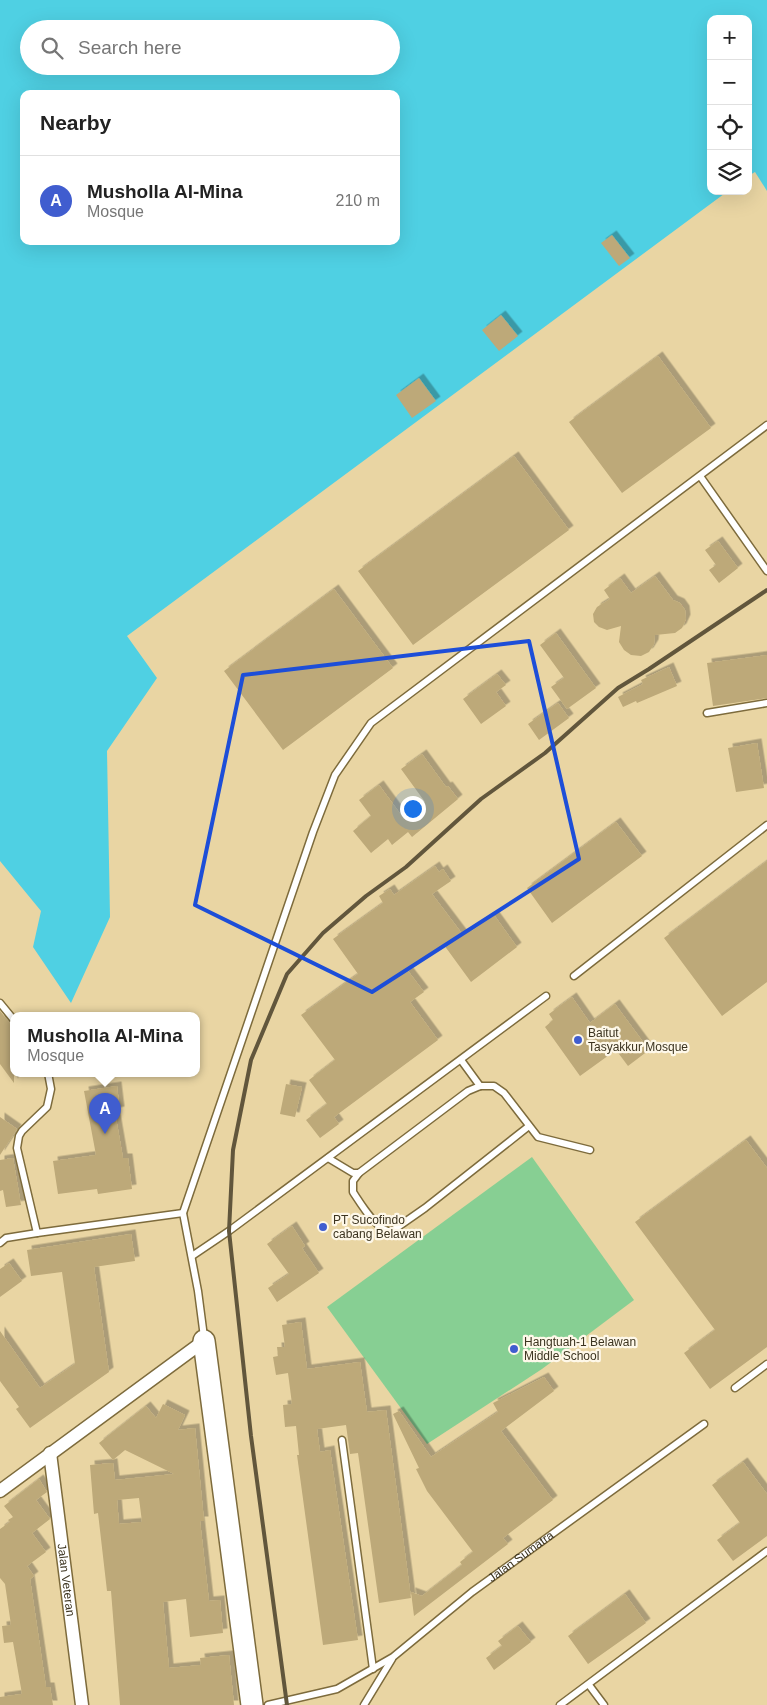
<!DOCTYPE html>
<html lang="en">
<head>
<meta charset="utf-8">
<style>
	body { margin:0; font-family:Helvetica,sans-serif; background:#f6f6f6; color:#222 }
	.controls { position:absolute; right:15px; top:15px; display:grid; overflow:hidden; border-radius:10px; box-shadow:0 5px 20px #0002 }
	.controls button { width:45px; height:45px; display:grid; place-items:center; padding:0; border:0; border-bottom:1px solid #e0e0e0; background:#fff; color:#222; font:25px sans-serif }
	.you { position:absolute; left:412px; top:808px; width:18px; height:18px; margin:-12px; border:4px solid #fff; border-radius:50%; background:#1a73e8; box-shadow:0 0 0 8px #1a73e833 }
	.badge { display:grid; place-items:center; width:32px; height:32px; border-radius:50%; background:#405dcf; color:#fff; font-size:16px; font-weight:700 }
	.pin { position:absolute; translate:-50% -41px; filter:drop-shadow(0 1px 2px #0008) }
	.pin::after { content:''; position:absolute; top:26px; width:18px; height:15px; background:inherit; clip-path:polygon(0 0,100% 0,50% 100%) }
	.popup { position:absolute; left:10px; top:1012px; width:190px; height:65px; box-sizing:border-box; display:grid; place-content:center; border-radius:10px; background:#fff; filter:drop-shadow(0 1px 4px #0005); font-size:16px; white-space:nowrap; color:#767676 }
	.popup b { font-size:19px; color:#222 }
	.popup::after { content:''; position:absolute; left:50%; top:100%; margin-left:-10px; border:10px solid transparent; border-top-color:#fff }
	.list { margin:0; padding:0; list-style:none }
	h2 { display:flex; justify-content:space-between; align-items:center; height:65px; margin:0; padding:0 20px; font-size:21px }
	h2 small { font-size:16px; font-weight:400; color:#767676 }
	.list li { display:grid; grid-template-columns:32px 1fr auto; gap:15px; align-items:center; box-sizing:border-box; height:90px; padding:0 20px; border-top:1px solid #e0e0e0 }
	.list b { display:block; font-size:19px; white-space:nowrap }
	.list p { margin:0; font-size:16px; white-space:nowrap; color:#767676 }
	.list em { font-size:16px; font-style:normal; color:#767676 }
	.icon { flex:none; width:28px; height:28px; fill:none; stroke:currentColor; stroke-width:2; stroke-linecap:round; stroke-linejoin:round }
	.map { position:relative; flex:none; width:767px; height:1705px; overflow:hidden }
	.search { position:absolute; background:#fff; box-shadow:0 5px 20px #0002; left:20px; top:20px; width:380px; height:55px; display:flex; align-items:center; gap:12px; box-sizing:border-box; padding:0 18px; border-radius:28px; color:#767676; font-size:19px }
	.panel { position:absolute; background:#fff; box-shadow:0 5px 20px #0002; left:20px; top:90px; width:380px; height:155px; border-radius:10px }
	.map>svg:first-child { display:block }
</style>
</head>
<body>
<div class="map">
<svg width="767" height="1705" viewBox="0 0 767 1705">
	<defs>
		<filter id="shadow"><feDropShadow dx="4.5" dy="-4.5" stdDeviation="0" flood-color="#0004"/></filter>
	</defs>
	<rect width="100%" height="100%" fill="#e9d5a3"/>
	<path fill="#87cf93" d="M 532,1157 L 634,1300 L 542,1369 L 427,1444 L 327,1307 Z"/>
	<path fill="#4fd0e3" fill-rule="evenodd" d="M 0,0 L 767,0 L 767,191 L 755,172 L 748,176 L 748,19 L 711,19 L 711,191 L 728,191 L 127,636 L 157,678 L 107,751 L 110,917 L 71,1003 L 33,947 L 41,911 L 0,861 ZM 29,29 L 391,29 L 391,66 L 29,66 ZM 24,94 L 396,94 L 396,241 L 24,241 Z"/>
	<path fill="#bda979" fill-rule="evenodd" filter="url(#shadow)" d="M 612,235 L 630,258 L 619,266 L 601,243 Z
		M 501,315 L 518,336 L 499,351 L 482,330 Z
		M 658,356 L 711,428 L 622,493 L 569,422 Z
		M 419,378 L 436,401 L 412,418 L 396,395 Z
		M 514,456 L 569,530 L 413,645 L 358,571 Z
		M 718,541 L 738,568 L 719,583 L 709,570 L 716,565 L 705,550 Z
		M 655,576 L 673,600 L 680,603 L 685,610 L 686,619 L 682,628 L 675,633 L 655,635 L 654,644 L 649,652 L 641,656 L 631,655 L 624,650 L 619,642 L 621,626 L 607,630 L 599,627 L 594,622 L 593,614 L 597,607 L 610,599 L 604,590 L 620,578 L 631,593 Z
		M 334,589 L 393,668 L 283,750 L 224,671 Z
		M 556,633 L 596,688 L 567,709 L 551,687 L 564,678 L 540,645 Z
		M 767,655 L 767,698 L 713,706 L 707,663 Z
		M 669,667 L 677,686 L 637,703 L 636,701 L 623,707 L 618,697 L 643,684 L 641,680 Z
		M 497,674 L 506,685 L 496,692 L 506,706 L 481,724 L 463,699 Z
		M 558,703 L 569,718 L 539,740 L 528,724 Z
		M 757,743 L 764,788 L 736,792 L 728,748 Z
		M 422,754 L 446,787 L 448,786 L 458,799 L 412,837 L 408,832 L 392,845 L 388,839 L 371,853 L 353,831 L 371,816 L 359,800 L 379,785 L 404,819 L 425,802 L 401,769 Z
		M 616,822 L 642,856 L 552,923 L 527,888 Z
		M 767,861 L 767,982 L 722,1016 L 664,938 Z
		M 435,866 L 439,872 L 443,869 L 451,881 L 432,894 L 463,935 L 471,929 L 472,931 L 494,915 L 517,947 L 471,982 L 444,945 L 408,971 L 424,992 L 410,1002 L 438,1040 L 334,1117 L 339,1124 L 320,1138 L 306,1120 L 327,1104 L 309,1080 L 335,1060 L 301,1015 L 358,974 L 333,939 L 383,903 L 379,896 L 390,889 L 394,895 Z
		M 572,997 L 590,1023 L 615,1004 L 649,1050 L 628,1066 L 616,1050 L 580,1076 L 545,1027 L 553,1020 L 549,1014 Z
		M 0,1011 L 14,1028 L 14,1083 L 0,1064 Z
		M 286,1084 L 302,1087 L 295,1117 L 280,1114 Z
		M 117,1086 L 120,1111 L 115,1112 L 123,1158 L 128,1158 L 132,1189 L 98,1194 L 97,1189 L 58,1194 L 53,1161 L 96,1155 L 84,1091 Z
		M 0,1117 L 17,1129 L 0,1155 Z
		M 746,1140 L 767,1168 L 767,1347 L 710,1389 L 684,1353 L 715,1330 L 635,1222 Z
		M 13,1158 L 21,1205 L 6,1207 L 3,1190 L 0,1191 L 0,1160 Z
		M 292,1226 L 305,1246 L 302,1248 L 319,1273 L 277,1302 L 268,1288 L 289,1274 L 267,1244 Z
		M 131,1234 L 135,1261 L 94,1267 L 109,1372 L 30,1428 L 16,1409 L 19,1407 L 0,1381 L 0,1331 L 40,1388 L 75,1364 L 62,1272 L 31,1276 L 27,1250 Z
		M 9,1263 L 22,1281 L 0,1297 L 0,1269 Z
		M 301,1322 L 307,1369 L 360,1362 L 367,1412 L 386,1410 L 411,1598 L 379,1603 L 358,1453 L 350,1454 L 346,1425 L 317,1429 L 320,1452 L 330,1450 L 358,1640 L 323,1645 L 297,1455 L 299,1455 L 296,1426 L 285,1427 L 283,1405 L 292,1404 L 288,1373 L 276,1375 L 273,1357 L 278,1356 L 277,1347 L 285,1347 L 282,1325 Z
		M 544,1377 L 554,1391 L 501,1431 L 553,1500 L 503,1538 L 508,1544 L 414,1616 L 411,1592 L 422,1596 L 462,1565 L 460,1562 L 473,1552 L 427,1491 L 416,1469 L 419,1468 L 393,1414 L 399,1411 L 431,1457 L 498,1412 L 493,1403 Z
		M 163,1404 L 185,1415 L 178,1430 L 195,1428 L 204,1521 L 200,1521 L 209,1601 L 220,1600 L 223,1633 L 190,1637 L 186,1599 L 163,1602 L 169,1668 L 201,1665 L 200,1658 L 229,1655 L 234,1705 L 120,1705 L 111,1591 L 107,1591 L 98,1513 L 94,1514 L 90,1465 L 113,1463 L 115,1480 L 174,1474 L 125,1450 L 113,1460 L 99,1443 L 146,1406 L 156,1418 ZM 139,1498 L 142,1522 L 119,1524 L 117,1500 Z
		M 743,1462 L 767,1494 L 767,1536 L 733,1561 L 717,1540 L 740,1523 L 712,1485 Z
		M 39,1479 L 47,1492 L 36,1500 L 50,1519 L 32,1533 L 46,1552 L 27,1566 L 34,1576 L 30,1579 L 46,1687 L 50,1687 L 53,1705 L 0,1705 L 0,1697 L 22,1694 L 13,1642 L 4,1643 L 2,1626 L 11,1625 L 5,1584 L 0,1578 L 0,1529 L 10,1522 L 8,1520 L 13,1517 L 4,1506 Z
		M 625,1594 L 646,1623 L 588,1664 L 568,1636 Z
		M 518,1626 L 531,1642 L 494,1670 L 486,1658 L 502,1646 L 498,1641 Z"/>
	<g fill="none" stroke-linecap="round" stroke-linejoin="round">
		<g stroke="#7d6b3c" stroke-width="9">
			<g id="lane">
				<path d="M 700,476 L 767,571"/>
				<path d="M 707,713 L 767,703"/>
				<path d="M 574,976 L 767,825"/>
				<path d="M 0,1003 L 14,1020"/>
				<path d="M 461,1060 L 480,1086"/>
				<path d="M 328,1158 L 353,1173 L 359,1173 L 468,1091 L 480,1086 L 494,1086 L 504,1093 L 538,1137 L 590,1150"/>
				<path d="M 359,1173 L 353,1181 L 353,1192 C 361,1204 378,1233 392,1231 L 425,1208 L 529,1126"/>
				<path d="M 37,1233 L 17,1148 L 19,1136 L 22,1131 L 47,1107 L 51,1089 L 48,1073"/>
				<path d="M 0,1243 L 6,1238 L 37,1233 L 183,1213"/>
				<path d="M 192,1256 L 229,1231 L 546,996"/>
				<path d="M 204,1337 L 198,1291 L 183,1213 L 313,832 L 335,775 L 371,723 L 767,425"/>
				<path d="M 735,1388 L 767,1364"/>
				<path d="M 342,1440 L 373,1669"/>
				<path d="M 589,1685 L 604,1705"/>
				<path id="s1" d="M 268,1705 L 337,1689 L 393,1657 L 472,1592 L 704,1424"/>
				<path d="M 364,1705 L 392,1659"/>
				<path d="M 560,1705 L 767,1551"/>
			</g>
		</g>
		<g stroke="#7d6b3c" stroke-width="15">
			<g id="street">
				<path id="s2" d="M 50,1453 L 82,1705"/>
				<path d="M 0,1491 L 204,1341"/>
			</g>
		</g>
		<g stroke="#7d6b3c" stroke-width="24">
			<path id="highway" d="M 204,1341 L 252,1705"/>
		</g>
		<use href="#lane" stroke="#fff" stroke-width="6"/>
		<use href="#street" stroke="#fff" stroke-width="12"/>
		<use href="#highway" stroke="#fff" stroke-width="21"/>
		<path stroke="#61563c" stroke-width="4" d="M 287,1705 L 251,1436 L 229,1231 L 233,1150 L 251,1060 L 287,974 L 323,933 L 366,896 L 406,867 L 481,799 L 545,753 L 618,688 L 649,669 L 767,590"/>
	</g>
	<path fill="none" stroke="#1d4ed8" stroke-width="4" stroke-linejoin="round" d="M 529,641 L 579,859 L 372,992 L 195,905 L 243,675 Z"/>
	<g fill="#405dcf" stroke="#fef8e9" stroke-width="2">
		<circle cx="578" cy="1040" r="5"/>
		<circle cx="323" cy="1227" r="5"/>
		<circle cx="514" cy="1349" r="5"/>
	</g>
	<g text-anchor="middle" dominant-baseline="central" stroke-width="4.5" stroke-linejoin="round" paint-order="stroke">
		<g font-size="12" fill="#3c3420" stroke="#fef8e9" text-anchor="start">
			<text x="588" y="1033">Baitut<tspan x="588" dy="14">Tasyakkur Mosque</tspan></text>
			<text x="333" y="1220">PT Sucofindo<tspan x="333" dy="14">cabang Belawan</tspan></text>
			<text x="524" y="1342">Hangtuah-1 Belawan<tspan x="524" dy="14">Middle School</tspan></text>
		</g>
		<g font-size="12" fill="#3c3420" stroke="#fef8e9">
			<text stroke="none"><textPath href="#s1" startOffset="298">Jalan Sumatra</textPath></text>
			<text stroke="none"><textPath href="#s2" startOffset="128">Jalan Veteran</textPath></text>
		</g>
	</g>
</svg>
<div class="controls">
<button>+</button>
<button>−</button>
<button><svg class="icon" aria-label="locate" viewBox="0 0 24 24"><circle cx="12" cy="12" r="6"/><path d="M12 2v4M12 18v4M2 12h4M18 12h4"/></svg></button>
<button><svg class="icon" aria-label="layers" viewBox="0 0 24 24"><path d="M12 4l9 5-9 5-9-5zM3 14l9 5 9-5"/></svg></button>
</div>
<div class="you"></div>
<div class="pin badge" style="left:105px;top:1134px">A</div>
<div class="popup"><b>Musholla Al-Mina</b>Mosque</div>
<div class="search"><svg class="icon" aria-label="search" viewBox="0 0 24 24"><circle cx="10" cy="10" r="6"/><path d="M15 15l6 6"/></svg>Search here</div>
<section class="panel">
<h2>Nearby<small></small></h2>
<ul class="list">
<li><span class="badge">A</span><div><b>Musholla Al-Mina</b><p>Mosque</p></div><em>210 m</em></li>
</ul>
</section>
</div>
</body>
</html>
